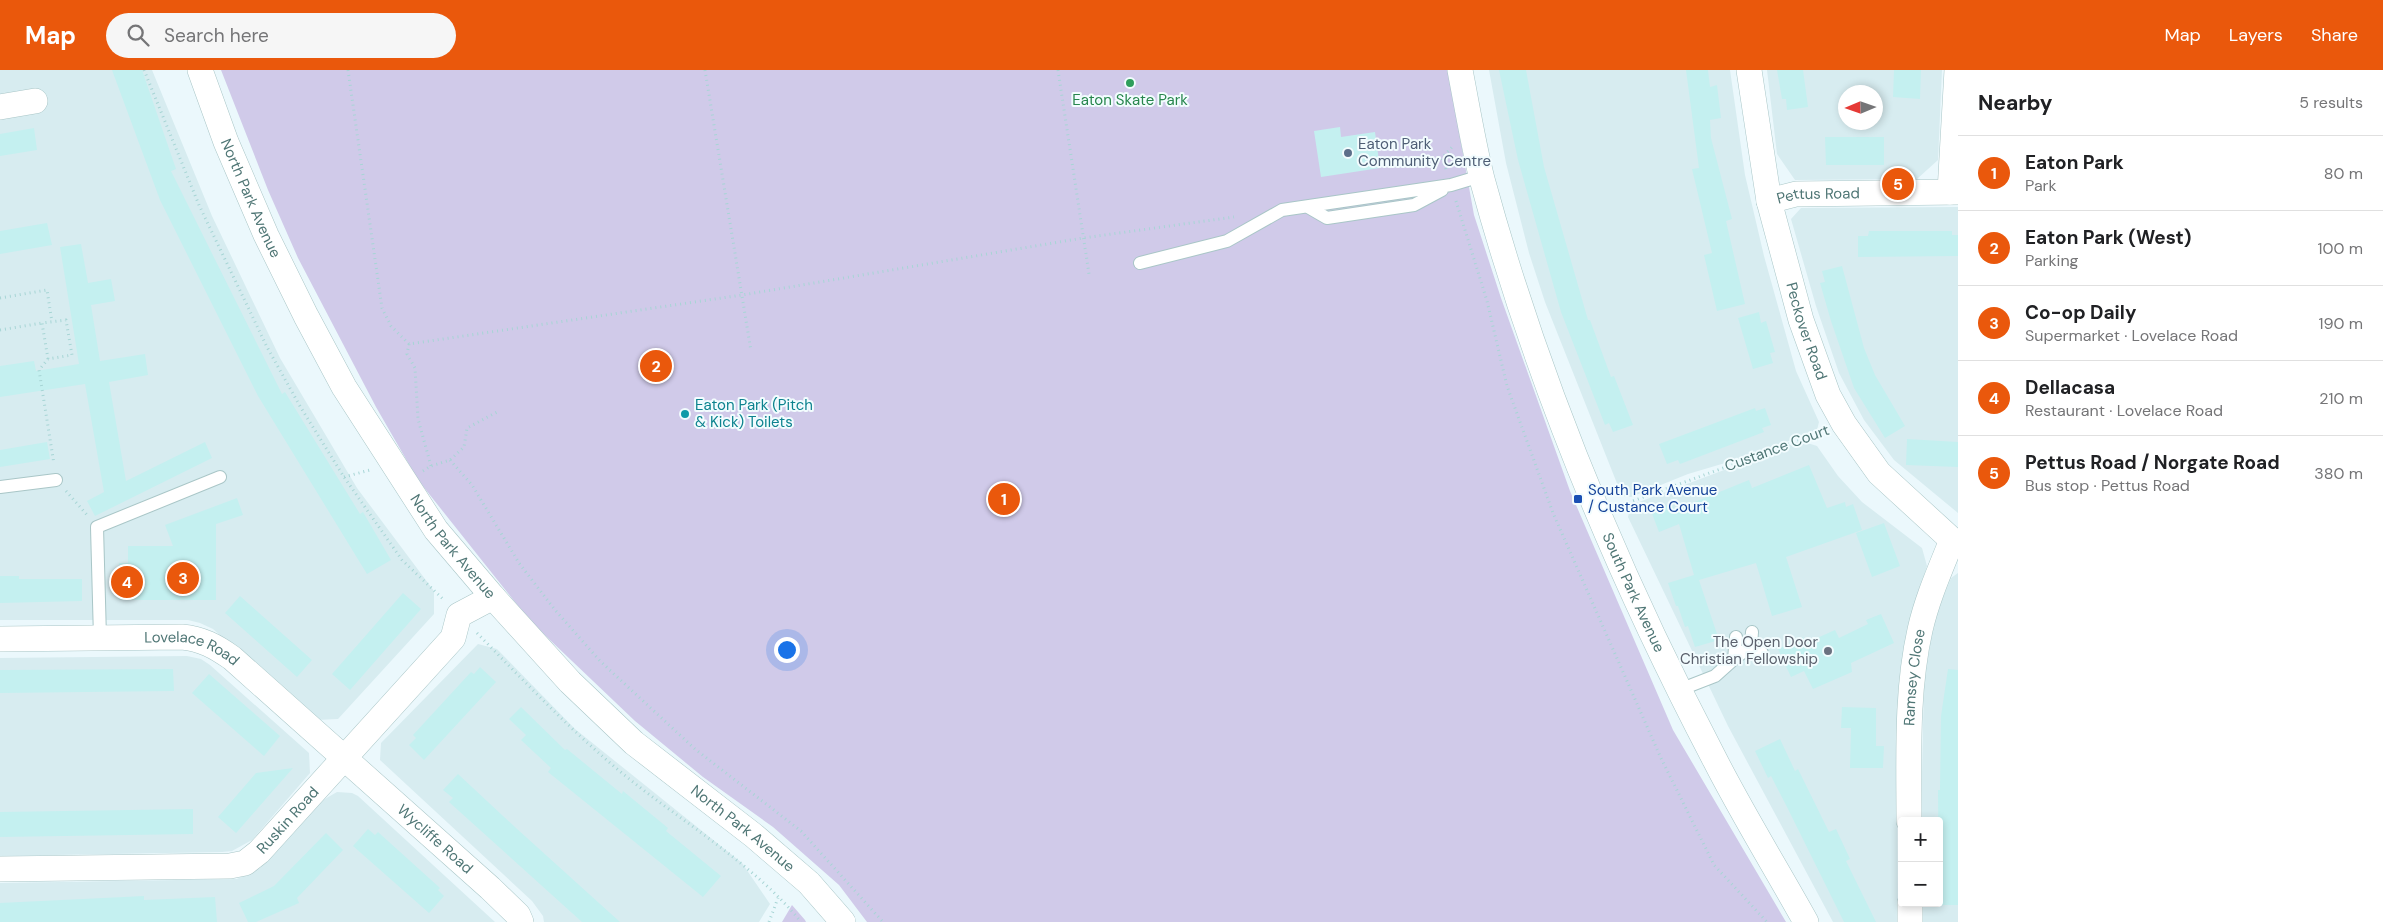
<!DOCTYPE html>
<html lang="en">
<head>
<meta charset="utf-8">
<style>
	body { margin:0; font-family:"DM Sans",sans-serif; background:#f6f6f6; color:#202124 }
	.controls { position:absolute; right:15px; bottom:15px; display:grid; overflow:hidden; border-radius:5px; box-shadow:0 2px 8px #0003 }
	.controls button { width:45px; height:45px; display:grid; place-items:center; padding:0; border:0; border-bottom:1px solid #e0e0e0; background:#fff; color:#202124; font:25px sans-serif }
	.compass { position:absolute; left:1838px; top:15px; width:45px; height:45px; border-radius:50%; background:#fff; box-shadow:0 2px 8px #0003; rotate:268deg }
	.you { position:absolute; left:786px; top:579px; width:18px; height:18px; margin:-12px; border:4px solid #fff; border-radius:50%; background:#1a73e8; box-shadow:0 0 0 8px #1a73e833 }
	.badge { display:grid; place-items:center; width:32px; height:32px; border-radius:50%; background:#ea580c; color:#fff; font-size:16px; font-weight:700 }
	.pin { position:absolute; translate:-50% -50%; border:2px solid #fff; box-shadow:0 1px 5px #0006 }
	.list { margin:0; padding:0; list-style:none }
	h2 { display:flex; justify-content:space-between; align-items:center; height:65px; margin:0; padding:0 20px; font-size:21px }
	h2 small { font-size:16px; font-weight:400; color:#757577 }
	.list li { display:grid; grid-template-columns:32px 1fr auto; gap:15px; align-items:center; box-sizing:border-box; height:75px; padding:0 20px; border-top:1px solid #e0e0e0 }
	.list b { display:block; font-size:19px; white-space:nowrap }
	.list p { margin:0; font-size:16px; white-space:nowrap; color:#757577 }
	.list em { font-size:16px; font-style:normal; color:#757577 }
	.icon { flex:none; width:28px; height:28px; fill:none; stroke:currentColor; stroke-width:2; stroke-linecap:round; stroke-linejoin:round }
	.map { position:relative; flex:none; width:1958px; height:852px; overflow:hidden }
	header { display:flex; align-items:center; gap:30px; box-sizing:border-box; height:70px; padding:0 25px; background:#ea580c; color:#fff }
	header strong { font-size:24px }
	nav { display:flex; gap:28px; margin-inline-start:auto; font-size:18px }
	.search { width:350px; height:45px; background:#f6f6f6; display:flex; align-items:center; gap:12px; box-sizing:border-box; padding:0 18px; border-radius:28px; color:#757577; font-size:19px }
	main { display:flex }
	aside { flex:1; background:#fff }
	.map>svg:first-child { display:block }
</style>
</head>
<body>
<header>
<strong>Map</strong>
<div class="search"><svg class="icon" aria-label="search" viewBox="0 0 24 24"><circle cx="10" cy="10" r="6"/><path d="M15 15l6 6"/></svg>Search here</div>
<nav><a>Map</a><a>Layers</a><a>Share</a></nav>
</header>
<main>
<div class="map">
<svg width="1958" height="852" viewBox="0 0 1958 852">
	<rect width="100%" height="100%" fill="#ebf8fc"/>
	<path fill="#d7ecf0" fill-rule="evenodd" d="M 0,0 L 152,0 L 212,146 L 280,288 L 357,418 L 434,521 L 434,544 L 338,649 L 316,650 L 213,559 L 200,553 L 188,550 L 0,550 Z
		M 1489,0 L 1730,0 L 1745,105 L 1764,186 L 1796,301 L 1819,352 L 1817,360 L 1752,385 L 1688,404 L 1631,427 L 1622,426 L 1545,232 L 1529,183 L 1506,93 Z
		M 1767,0 L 1942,0 L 1938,90 L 1917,109 L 1795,110 L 1777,84 ZM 1846,22 L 1876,22 L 1876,52 L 1846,52 Z
		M 1958,137 L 1958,443 L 1894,390 L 1864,350 L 1839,303 L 1816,236 L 1791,149 L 1801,138 Z
		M 1801,371 L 1817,376 L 1838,406 L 1862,432 L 1922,478 L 1927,496 L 1913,544 L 1897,723 L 1898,852 L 1833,852 L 1728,656 L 1628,447 L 1631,435 Z
		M 1958,503 L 1958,852 L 1921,852 L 1921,833 L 1939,833 L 1939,751 L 1921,751 L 1924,610 L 1935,546 L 1951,508 Z
		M 478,574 L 497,579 L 575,659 L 742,793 L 770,834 L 759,852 L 544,852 L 543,846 L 532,831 L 380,690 L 381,673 Z
		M 187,586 L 201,589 L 210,595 L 309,683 L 310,703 L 252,770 L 232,781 L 222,782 L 0,786 L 0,588 Z
		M 337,722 L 352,723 L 358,726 L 495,852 L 0,852 L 0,813 L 237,809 L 260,798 L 323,730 Z"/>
	<path fill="#d0cae9" d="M 221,0 L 1448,0 L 1474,145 L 1501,228 L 1570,421 L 1673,660 L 1786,852 L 867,852 L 839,815 L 773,757 L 703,707 L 635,651 L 530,551 L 418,410 L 376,337 L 298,188 L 268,120 Z
		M 792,835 L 805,850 L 806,852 L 782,852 Z"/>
	<path fill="#c4f0f0" d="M 112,0 L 142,0 L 176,99 L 171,101 L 282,324 L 285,322 L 360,444 L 363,442 L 391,490 L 367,504 L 258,326 L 160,130 Z
		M 1499,0 L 1526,0 L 1544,97 L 1588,250 L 1590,250 L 1611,307 L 1614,306 L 1633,355 L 1613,362 L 1609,353 L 1605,355 L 1561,242 L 1518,90 Z
		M 1686,0 L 1708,0 L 1710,17 L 1717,15 L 1721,48 L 1710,50 L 1711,68 L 1732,149 L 1726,151 L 1745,234 L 1717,241 L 1704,185 L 1712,183 L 1692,99 L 1699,98 Z
		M 1777,0 L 1803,0 L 1808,37 L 1787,40 L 1786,29 L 1782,29 Z
		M 1894,0 L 1921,0 L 1920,29 L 1893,27 Z
		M 1340,57 L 1341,67 L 1375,62 L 1380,98 L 1321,107 L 1314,61 Z
		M 34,58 L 37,80 L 0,86 L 0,64 Z
		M 1825,67 L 1884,67 L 1884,95 L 1826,95 Z
		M 47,153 L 52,175 L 0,184 L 0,161 Z
		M 1869,161 L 1952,161 L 1952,165 L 1958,165 L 1958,186 L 1858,187 L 1858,166 L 1868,166 Z
		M 81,174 L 88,213 L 111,209 L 115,231 L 91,235 L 100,291 L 145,284 L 148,305 L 109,312 L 126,411 L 205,372 L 212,388 L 95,446 L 87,431 L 104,422 L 85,314 L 0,327 L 0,296 L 34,291 L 36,301 L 79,294 L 60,177 Z
		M 1842,196 L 1864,278 L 1875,305 L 1905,356 L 1885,368 L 1854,318 L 1831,251 L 1820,213 L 1825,212 L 1822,201 Z
		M 1759,242 L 1761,253 L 1766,251 L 1775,282 L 1770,283 L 1773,293 L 1753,299 L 1738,248 Z
		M 1755,338 L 1756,341 L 1765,338 L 1771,355 L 1762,358 L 1764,362 L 1680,394 L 1678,390 L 1667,394 L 1659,374 Z
		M 1907,369 L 1958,372 L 1958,397 L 1906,395 Z
		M 47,372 L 50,389 L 0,397 L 0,380 Z
		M 1809,395 L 1827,438 L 1845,432 L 1846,437 L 1853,434 L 1862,460 L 1786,487 L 1802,537 L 1772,546 L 1756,493 L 1699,510 L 1719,570 L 1695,577 L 1688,556 L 1685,557 L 1678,536 L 1676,536 L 1668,513 L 1694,505 L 1679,454 L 1659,462 L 1651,441 L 1672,433 L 1677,446 L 1675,440 L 1749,410 L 1752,418 Z
		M 237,428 L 243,445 L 216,454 L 216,530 L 119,530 L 119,493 L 128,493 L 128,476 L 173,476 L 165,455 Z
		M 1884,453 L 1900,496 L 1872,507 L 1856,463 Z
		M 0,506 L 19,506 L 19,509 L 82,509 L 82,531 L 0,533 Z
		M 403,523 L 421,539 L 350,620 L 332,604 Z
		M 240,526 L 312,590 L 297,607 L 225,543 Z
		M 1881,544 L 1894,573 L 1851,593 L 1852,602 L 1813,619 L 1804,601 L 1791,607 L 1778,579 L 1803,567 L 1806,573 L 1835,560 L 1839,568 L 1868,554 L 1866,550 Z
		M 480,597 L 496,612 L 424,690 L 409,675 L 416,668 L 413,665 L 471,602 L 474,604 Z
		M 173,599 L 174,621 L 0,623 L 0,600 Z
		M 1948,599 L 1958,600 L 1958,835 L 1939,835 L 1938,720 L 1940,720 L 1941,646 Z
		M 209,604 L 280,666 L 264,686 L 192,623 Z
		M 521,637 L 565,680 L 567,679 L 622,724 L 623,721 L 668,758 L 666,761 L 721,806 L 703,827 L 548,702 L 551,698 L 521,670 L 526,665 L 509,649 Z
		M 1842,637 L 1876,638 L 1876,676 L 1884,676 L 1883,698 L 1850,698 L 1851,658 L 1841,658 Z
		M 1780,669 L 1795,701 L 1798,699 L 1829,762 L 1836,759 L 1850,789 L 1846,791 L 1876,852 L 1844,852 L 1787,737 L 1771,706 L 1768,708 L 1755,681 Z
		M 293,698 L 236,763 L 218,747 L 256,703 Z
		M 458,704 L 516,758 L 620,852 L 582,852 L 449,732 L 453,728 L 443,720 Z
		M 193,739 L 193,764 L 0,767 L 0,742 Z
		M 368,759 L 375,765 L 378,762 L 440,818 L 438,820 L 444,826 L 429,843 L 353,776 Z
		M 326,763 L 343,780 L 297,828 L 299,833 L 256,852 L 248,852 L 239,833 L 274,816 Z
		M 144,826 L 144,830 L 215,827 L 217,852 L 0,852 L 0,833 Z"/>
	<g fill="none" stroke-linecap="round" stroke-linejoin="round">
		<g stroke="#a9c6c7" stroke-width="14">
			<path id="lane" d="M 1308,137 L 1327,148 L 1414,135 L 1442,120
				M 1140,193 L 1227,171 L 1282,140 L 1451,115 L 1481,106
				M 0,417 L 56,410
				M 100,568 L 97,457 L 220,407
				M 1751,576 L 1762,583
				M 1734,589 L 1751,576 L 1752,562
				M 1679,620 L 1715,606 L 1734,589 L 1736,567"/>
		</g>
		<g stroke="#a9c6c7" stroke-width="26">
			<g id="street">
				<path id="s1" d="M 200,0 L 226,72 L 266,165 L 306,246 L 344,317 L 436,460 L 493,527 L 570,612 L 634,673 L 753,765 L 809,813 L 843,852"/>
				<path id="s2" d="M 1460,0 C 1467,36 1473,73 1482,109 C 1537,311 1618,505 1715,690 C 1743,745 1776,798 1806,852"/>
				<path id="s3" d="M 1749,0 L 1769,131 L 1801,250 L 1828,325 L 1844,354 L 1879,403 L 1952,470 L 1958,472"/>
				<path d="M 0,37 L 35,31"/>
				<path d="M 1950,122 L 1957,0"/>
				<path id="s4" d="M 1769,131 L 1796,124 L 1958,122"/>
				<path id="s5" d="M 0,569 L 182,567 C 202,569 215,576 232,588 L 490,818 L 518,845 L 521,852"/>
				<path id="s6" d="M 1909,751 C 1909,688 1906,622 1920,560 C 1927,529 1940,500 1952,470"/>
				<path id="s7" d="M 0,799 L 230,796 L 245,793 L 259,782 L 453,568 L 459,545 L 493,527"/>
				<path d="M 1910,833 L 1910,852"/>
			</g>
		</g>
		<path stroke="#a7d5d5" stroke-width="3" stroke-dasharray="1 4" stroke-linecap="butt" d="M 144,0 L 199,135 L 267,277 L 301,338 L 344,407 L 402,490 L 443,529
			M 348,0 L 382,238 L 391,256 L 409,274 L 742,225 L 1083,168 L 1234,147
			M 705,0 L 751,281
			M 1058,0 L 1089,204
			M 1446,99 L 1442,88 L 1452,77
			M 1456,131 L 1487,231 L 1507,316 L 1553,443 L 1660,686 L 1714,795 L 1767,852
			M 0,228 L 47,220 L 52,252
			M 0,260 L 42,253
			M 409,274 L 407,284 L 415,298 L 418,349 L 431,396
			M 48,289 L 42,253 L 66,250 L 72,285 L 48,289 L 39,300 L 54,394
			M 450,390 L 472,415 L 519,493 L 555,540 L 600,591 L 695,679 L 801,761 L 883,852
			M 423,401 L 431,396 L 450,390 L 464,377 L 467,358 L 499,341
			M 344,407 L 370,400
			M 66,421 L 87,445
			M 1619,436 L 1822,362
			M 477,563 C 527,614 573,663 628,708 C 684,753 756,796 801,852
			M 769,852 L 778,828"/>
		<use href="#lane" stroke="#fff" stroke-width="12"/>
		<use href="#street" stroke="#fff" stroke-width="25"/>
	</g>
	<circle fill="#2e9e5b" stroke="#f2fcfe" stroke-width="2" cx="1130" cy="13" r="5"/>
	<circle fill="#5c6f8a" stroke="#f2fcfe" stroke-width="2" cx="1348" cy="83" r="5"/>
	<circle fill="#0f9aa8" stroke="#f2fcfe" stroke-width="2" cx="685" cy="344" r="5"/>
	<rect fill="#1a4fb4" stroke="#f2fcfe" stroke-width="2" x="1573" y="424" width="10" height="10" rx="2.5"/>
	<circle fill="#6b7280" stroke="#f2fcfe" stroke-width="2" cx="1828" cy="581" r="5"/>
	<g text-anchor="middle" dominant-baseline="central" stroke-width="4" stroke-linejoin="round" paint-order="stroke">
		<g font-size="15" fill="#27864d" stroke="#f2fcfe">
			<text x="1130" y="30">Eaton Skate Park</text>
		</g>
		<g font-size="15" fill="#4e5e75" stroke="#f2fcfe" text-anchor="start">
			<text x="1358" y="74">Eaton Park<tspan x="1358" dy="17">Community Centre</tspan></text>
		</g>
		<g font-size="15" fill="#4f7675" stroke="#f2fcfe">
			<text stroke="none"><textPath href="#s4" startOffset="50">Pettus Road</textPath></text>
			<text stroke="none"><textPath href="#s1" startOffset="138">North Park Avenue</textPath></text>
			<text stroke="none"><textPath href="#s3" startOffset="268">Peckover Road</textPath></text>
			<text transform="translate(1777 378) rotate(-20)">Custance Court</text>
			<text stroke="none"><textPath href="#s1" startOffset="542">North Park Avenue</textPath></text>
			<text stroke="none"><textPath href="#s2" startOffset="552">South Park Avenue</textPath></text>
			<text stroke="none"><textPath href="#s5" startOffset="194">Lovelace Road</textPath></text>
			<text stroke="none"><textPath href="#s6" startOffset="144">Ramsey Close</textPath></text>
			<text stroke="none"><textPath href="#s7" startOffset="306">Ruskin Road</textPath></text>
			<text stroke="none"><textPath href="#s1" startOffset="948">North Park Avenue</textPath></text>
			<text stroke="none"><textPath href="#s5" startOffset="509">Wycliffe Road</textPath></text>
		</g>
		<g font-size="15" fill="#0d838f" stroke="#f2fcfe" text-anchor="start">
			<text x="695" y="335">Eaton Park (Pitch<tspan x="695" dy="17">&amp; Kick) Toilets</tspan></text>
		</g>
		<g font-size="15" fill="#164399" stroke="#f2fcfe" text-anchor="start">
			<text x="1588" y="420">South Park Avenue<tspan x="1588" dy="17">/ Custance Court</tspan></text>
		</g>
		<g font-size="15" fill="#5b616d" stroke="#f2fcfe" text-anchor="end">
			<text x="1818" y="572">The Open Door<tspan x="1818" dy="17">Christian Fellowship</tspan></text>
		</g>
	</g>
</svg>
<div class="controls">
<button>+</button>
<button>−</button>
</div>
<svg class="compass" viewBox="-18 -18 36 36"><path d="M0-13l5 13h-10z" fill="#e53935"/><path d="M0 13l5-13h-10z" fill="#757577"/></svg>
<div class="you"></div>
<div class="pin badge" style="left:1004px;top:429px">1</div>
<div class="pin badge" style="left:656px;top:296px">2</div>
<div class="pin badge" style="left:183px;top:508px">3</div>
<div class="pin badge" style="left:127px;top:512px">4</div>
<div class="pin badge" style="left:1898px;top:114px">5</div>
</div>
<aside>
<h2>Nearby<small>5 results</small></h2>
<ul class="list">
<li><span class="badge">1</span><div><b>Eaton Park</b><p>Park</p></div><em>80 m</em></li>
<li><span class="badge">2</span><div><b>Eaton Park (West)</b><p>Parking</p></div><em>100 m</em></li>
<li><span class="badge">3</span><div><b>Co-op Daily</b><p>Supermarket · Lovelace Road</p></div><em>190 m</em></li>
<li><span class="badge">4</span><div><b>Dellacasa</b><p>Restaurant · Lovelace Road</p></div><em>210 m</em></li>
<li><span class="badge">5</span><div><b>Pettus Road / Norgate Road</b><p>Bus stop · Pettus Road</p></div><em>380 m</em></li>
</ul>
</aside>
</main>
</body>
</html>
